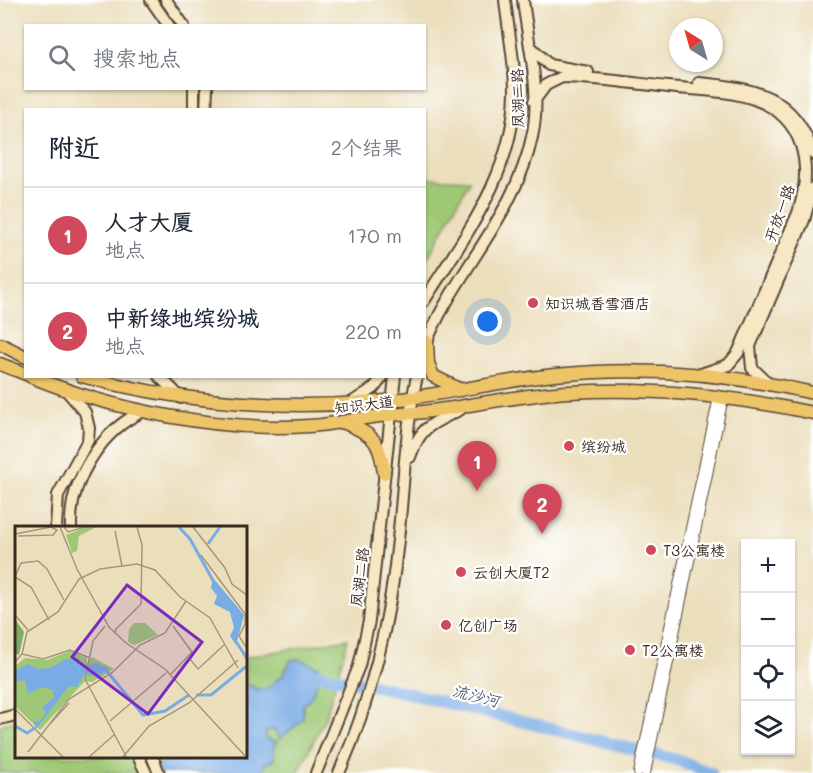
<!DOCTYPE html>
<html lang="zh">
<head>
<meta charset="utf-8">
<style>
	body { margin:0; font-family:Mali,"LXGW WenKai TC",sans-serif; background:#f2f2f3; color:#1f2937 }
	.controls { position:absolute; right:18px; bottom:18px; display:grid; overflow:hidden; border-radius:0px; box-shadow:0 2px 4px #0004 }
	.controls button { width:54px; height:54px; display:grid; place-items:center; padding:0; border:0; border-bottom:2px solid #e0e1e3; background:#fff; color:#1f2937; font:30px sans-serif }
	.compass { position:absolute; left:669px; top:18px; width:54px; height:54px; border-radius:50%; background:#fff; box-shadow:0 2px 4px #0004; rotate:323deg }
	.you { position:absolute; left:488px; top:322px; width:21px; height:21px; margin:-15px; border:4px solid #fff; border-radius:50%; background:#1a73e8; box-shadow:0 0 0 9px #1a73e833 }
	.badge { display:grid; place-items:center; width:39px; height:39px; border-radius:50%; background:#d1495b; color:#fff; font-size:20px; font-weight:700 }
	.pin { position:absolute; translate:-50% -50px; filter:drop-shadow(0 2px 3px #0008) }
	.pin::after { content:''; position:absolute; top:32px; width:21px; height:18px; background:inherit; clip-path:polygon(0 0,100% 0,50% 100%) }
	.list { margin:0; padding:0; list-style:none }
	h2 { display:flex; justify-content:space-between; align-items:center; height:78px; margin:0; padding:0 24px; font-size:26px }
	h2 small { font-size:20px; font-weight:400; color:#747a83 }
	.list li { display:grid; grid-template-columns:39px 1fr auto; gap:18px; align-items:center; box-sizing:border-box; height:96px; padding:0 24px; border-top:2px solid #e0e1e3 }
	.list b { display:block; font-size:22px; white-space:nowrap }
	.list p { margin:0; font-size:20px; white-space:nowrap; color:#747a83 }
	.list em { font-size:20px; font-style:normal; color:#747a83 }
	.icon { flex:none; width:33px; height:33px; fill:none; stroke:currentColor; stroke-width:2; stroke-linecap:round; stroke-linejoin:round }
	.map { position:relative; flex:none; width:813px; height:773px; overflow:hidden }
	.search { position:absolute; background:#fff; box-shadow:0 2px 4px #0004; left:24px; top:24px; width:402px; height:66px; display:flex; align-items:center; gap:15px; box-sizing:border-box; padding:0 21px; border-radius:0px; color:#747a83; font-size:22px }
	.panel { position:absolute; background:#fff; box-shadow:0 2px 4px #0004; left:24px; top:108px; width:402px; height:270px; border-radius:0px }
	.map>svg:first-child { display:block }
</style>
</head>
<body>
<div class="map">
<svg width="813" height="773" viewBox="0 0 813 773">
	<rect width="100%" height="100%" fill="#fff"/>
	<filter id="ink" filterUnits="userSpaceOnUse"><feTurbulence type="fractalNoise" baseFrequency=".0167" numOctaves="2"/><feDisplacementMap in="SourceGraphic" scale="12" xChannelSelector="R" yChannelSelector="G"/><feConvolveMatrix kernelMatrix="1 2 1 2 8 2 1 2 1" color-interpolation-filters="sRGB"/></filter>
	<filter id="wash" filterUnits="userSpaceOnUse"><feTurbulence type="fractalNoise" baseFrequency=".008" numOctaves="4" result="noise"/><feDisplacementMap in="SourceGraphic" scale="24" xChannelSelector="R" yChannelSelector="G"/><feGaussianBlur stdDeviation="1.35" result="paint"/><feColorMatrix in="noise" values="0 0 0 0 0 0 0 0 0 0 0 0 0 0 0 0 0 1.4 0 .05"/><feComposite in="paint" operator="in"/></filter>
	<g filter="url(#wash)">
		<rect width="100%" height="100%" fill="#ebdebb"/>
		<path fill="#9ec875" stroke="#6c794a" stroke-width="1.5" d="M 425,178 L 470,180 L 425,263 L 424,178 Z
			M 348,639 L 326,716 L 298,773 L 0,773 L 0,725 L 16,721 L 16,756 L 246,756 L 246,657 Z"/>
		<path fill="#79abe4" stroke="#5a6a81" stroke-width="1.5" d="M 298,659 L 319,667 L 317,684 L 309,701 L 303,704 L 303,719 L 280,739 L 274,729 L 265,732 L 266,739 L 277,742 L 274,745 L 274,760 L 265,764 L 262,773 L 149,773 L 172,757 L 246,756 L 246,685 L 253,686 L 254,689 L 266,689 L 283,675 L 291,660 Z"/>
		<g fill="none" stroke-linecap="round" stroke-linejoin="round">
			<path stroke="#79abe4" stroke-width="12" d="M 302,676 L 318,674 L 391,689 L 677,760 L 711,773"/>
		</g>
	</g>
	<g filter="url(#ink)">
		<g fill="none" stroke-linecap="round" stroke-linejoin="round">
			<g stroke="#554536" stroke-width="10">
				<path id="street" d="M 638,773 L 718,397
					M 646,773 L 724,397"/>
			</g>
			<g stroke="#554536" stroke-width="14">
				<path id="secondary" d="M 151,0 L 169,26
					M 166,0 L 184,26
					M 530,46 L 549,65 L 588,72
					M 699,83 C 754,88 795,95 813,154
					M 194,88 L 194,110
					M 534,101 L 546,85 L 562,77 C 598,78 633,83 668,87 C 696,90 727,90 754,99 C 806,117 813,168 798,213 L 738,353 L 728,365 L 704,373
					M 206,110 L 207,88
					M 424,301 C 466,234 514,173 515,91 C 515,61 508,30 505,0
					M 424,348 C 453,274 516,215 532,137 C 542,93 528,44 523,0
					M 159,376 L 181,398
					M 770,385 L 752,368 L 750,346 L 804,220 L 813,188
					M 351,403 L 374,388 L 383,376
					M 410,457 C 421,425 432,424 461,409
					M 56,527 L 58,495 L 88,440 L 89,428 L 85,412 L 66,390
					M 71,527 C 69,481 102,429 144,411
					M 0,719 L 16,715
					M 138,756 L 146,773
					M 152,756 L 159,773
					M 316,773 L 359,666 L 369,621 L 395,376
					M 339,773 C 372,698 390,621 398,540 C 404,485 405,430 417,376"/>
			</g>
			<g stroke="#554536" stroke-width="15">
				<path id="primary" d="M 427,342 L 428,363 L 433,376 L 461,390
					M 0,344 L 26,357
					M 0,364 L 26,374
					M 30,376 C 111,410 222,432 309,426 C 330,425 351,420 372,417 C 392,414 411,414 431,411 C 477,405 523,394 570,392 C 652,387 733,396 813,413
					M 82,376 C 178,402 276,410 375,402 C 436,397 495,381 555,375 C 640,366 730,374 813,393
					M 345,423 C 374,435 380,441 384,473"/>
			</g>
			<use href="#street" stroke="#fff" stroke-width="8"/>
			<use href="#secondary" stroke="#f8e7c3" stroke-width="10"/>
			<use href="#primary" stroke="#eec469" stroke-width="12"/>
		</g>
	</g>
	<g fill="#d1495b" stroke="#fff" stroke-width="2">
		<circle cx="533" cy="303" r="6"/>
		<circle cx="569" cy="446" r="6"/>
		<circle cx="651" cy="550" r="6"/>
		<circle cx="461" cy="572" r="6"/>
		<circle cx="446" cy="625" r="6"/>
		<circle cx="630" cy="650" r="6"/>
	</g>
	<g text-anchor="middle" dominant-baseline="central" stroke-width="4.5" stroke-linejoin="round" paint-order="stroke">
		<g font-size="15" fill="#3b2a1e" stroke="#fff">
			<text transform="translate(517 98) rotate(-91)">凤湖二路</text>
			<text transform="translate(779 213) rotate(-70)">开放一路</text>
			<text transform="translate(364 404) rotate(-7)">知识大道</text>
			<text transform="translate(359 577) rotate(-83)">凤湖二路</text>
		</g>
		<g font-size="15" fill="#3b2a1e" stroke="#fff" text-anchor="start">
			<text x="545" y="303">知识城香雪酒店</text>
			<text x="581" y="446">缤纷城</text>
			<text x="663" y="550">T3公寓楼</text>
			<text x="473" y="572">云创大厦T2</text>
			<text x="458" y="625">亿创广场</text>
			<text x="642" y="650">T2公寓楼</text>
		</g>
		<g font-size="16" font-style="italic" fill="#545e6d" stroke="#fff">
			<text transform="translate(476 695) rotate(14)">流沙河</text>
		</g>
	</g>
	<g transform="translate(15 526)">
		<rect width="232" height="232" fill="#ebdebb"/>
		<path d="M 72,1 L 81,1 L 64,10 L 62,25 L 57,27 L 51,9 ZM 119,97 L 130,97 L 143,109 L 119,119 L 113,116 L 114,103 ZM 55,125 L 72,132 L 72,137 L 77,131 L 99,143 L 77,156 L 70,155 L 25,204 L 0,180 L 0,140 L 10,132 L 32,134 Z" fill="#9ec875"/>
		<path d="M 0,93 L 9,106 L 4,129 L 0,127 Z" fill="#7eac66"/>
		<path d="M 198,52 L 229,89 L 221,119 L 215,110 L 219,102 L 215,86 L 199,78 L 202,70 L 196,62 ZM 51,133 L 61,133 L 70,141 L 81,137 L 95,143 L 81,150 L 69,149 L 62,161 L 54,160 L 21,203 L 18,195 L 24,196 L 31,187 L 27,182 L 38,172 L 38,164 L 27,161 L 13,168 L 10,154 L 2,156 L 0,145 L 13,138 L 24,143 L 35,142 Z" fill="#79abe4"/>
		<path fill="none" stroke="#79abe4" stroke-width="3" d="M 164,1 L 175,13 L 200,58M 193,18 L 205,1M 220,114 L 233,134M 90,143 L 128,189 L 150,185 L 174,169M 181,169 L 196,169 L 233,139M 0,200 L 12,207 L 20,202"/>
		<path fill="none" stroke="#a5967c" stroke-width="1.5" d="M 45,1 L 62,43 L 94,101 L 111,117 L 150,143 L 232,232M 49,1 L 53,6 L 70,1M 178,1 L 210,42 L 217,58 L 233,70M 100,5 L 107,40M 0,8 L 36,1 L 42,4 L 38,9 L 3,10M 186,29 L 230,88 L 230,98 L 224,110 L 233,124M 0,51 L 6,37 L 23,35 L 32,43 L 49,74M 0,51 L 16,61 L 34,94M 0,89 L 13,104M 90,100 L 78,115 L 70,153 L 112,232M 100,108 L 101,103 L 126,78 L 127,19 L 122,1M 7,128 L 28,133 L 55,124 L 75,132M 175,133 L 183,143 L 209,119M 0,136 L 7,128 L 12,106 L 43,86 L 64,53 L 85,43 L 122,38 L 140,44 L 165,71 L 195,92 L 223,142M 156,148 L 177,126 L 158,100M 0,183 L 49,232M 95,195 L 151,147M 35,198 L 54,177M 13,226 L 54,173 L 98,146 L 125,119 L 150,107 L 171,75M 73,232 L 100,208M 107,232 L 134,200 L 174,177 L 223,134"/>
		<path fill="#7b2cbf" fill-opacity="0.15" stroke="#7b2cbf" stroke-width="3" d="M 112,59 L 187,116 L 133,188 L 57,131 Z"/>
		<rect width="232" height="232" fill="none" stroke="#3b2a1e" stroke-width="3"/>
	</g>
</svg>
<div class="controls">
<button>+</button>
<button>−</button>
<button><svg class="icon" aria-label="locate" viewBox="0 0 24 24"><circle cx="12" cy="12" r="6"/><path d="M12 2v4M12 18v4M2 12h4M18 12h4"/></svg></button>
<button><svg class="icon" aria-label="layers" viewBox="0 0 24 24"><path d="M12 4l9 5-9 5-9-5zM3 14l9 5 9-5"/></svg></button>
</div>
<svg class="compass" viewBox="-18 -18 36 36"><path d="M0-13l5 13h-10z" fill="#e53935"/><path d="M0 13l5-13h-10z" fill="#747a83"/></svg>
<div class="you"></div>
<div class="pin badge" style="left:477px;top:491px">1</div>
<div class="pin badge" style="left:542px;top:534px">2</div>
<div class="search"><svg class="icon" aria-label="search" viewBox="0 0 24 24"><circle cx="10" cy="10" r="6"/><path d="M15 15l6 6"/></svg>搜索地点</div>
<section class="panel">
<h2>附近<small>2个结果</small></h2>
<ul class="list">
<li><span class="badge">1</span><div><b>人才大厦</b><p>地点</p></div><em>170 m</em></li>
<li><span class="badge">2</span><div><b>中新绿地缤纷城</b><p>地点</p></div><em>220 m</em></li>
</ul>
</section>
</div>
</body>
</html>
